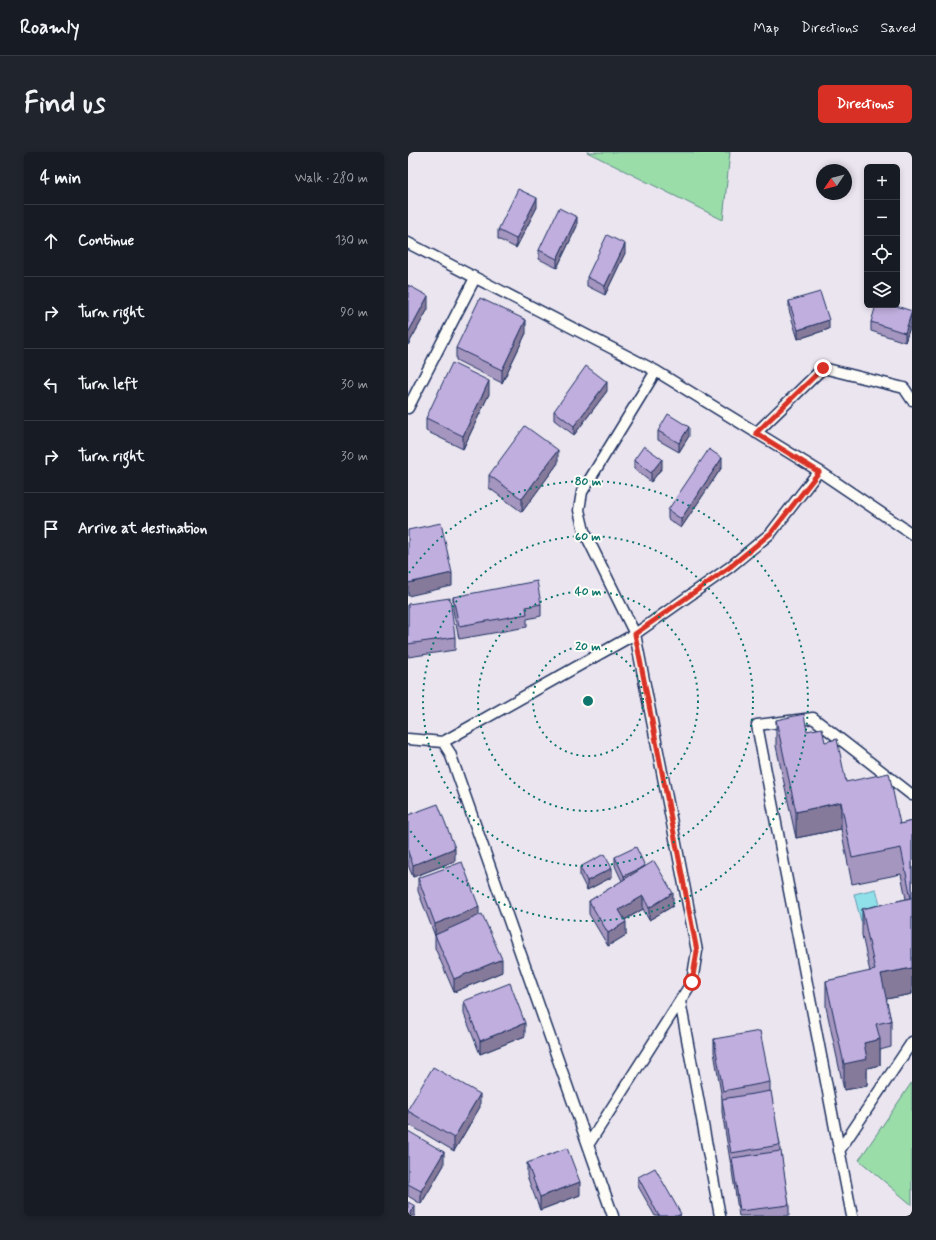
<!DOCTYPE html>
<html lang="en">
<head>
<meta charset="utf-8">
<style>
	body { margin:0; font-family:Mynerve,sans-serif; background:#20242c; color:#f1f3f6 }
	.controls { position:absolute; right:12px; top:12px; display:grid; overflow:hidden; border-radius:6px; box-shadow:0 2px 6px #0003 }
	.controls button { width:36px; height:36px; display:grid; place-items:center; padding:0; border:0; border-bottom:1px solid #363941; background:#171b24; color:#f1f3f6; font:20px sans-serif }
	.compass { position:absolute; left:408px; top:12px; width:36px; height:36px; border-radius:50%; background:#171b24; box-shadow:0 2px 6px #0003; rotate:235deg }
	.stop { position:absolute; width:12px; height:12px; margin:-9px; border:3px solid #d93025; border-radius:50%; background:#fff }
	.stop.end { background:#d93025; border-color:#fff; box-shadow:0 1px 4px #0008 }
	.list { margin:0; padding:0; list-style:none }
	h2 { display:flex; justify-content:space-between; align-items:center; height:52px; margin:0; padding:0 16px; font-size:17px }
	h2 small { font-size:13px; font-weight:400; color:#9ea1a6 }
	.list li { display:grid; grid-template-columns:26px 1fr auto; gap:12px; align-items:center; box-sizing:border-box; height:72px; padding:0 16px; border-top:1px solid #363941 }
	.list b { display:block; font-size:15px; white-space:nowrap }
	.list em { font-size:13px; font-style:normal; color:#9ea1a6 }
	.icon { flex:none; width:22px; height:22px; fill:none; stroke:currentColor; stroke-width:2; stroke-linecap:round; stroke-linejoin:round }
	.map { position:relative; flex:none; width:504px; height:1064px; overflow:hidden; border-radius:6px }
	header { display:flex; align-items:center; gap:24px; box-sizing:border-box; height:56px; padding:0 20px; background:#171b24; border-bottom:1px solid #363941 }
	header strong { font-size:19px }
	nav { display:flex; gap:22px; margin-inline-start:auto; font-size:14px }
	.intro { display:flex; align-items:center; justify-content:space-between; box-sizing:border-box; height:96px; padding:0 24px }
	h1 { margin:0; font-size:28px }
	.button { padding:10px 18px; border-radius:6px; background:#d93025; color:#fff; font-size:14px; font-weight:700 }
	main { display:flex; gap:24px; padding:0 24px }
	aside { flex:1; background:#171b24; border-radius:6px; box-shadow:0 2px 6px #0003 }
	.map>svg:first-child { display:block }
</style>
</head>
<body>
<header>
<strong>Roamly</strong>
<nav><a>Map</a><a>Directions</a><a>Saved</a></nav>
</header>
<div class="intro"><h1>Find us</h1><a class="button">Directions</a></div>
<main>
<aside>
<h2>4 min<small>Walk · 280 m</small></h2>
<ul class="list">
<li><svg class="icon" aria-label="ahead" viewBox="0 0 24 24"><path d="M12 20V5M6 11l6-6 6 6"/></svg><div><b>Continue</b></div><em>130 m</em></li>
<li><svg class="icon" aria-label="right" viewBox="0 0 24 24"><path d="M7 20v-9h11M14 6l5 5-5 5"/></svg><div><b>Turn right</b></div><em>90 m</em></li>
<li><svg class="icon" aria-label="left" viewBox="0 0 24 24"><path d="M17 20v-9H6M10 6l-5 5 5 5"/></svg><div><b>Turn left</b></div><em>30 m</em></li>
<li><svg class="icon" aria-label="right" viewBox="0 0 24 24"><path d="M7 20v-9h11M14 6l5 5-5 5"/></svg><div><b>Turn right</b></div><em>30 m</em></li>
<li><svg class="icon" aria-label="arrive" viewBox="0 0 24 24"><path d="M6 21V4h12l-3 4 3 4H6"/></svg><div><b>Arrive at destination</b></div></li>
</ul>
</aside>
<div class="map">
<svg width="504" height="1064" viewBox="0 0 504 1064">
	<rect width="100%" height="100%" fill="#ebe5f0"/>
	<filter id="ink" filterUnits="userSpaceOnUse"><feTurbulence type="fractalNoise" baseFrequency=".025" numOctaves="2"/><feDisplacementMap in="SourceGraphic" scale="8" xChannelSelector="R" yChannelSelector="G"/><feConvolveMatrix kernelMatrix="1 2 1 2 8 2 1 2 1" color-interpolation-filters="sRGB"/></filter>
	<g filter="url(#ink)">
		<path fill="#9adda9" stroke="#5a8684" d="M 179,0 L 322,0 L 315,68 Z
			M 504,930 L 504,1053 L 451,1008 Z"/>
		<path fill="#8fe0e9" stroke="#6199b1" d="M 468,737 L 475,764 L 453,769 L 446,742 Z"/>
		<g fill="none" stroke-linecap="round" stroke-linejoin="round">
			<g stroke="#1b2f5e" stroke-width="13">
				<path id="lane" d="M 0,91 L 248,219 L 411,319 L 504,382
					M 0,256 L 67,126
					M 348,281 L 415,216 L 496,236 L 504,248
					M 0,587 L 35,590 L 42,601 L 205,1064
					M 35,590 L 227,482 L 322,415 L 363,381 L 411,319
					M 272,849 L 312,1064
					M 180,993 L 284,830 L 289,799 L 227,482 L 176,379 L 171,358 L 174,340 L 248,219
					M 431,999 L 504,890
					M 444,1064 L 349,573 L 405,566 L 504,643"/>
			</g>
			<use href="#lane" stroke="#fdfcf7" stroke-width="10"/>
		</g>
		<path fill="#a596bf" stroke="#1b2f5e" d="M 129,55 L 108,96 L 90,87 L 90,78 Z
			M 169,74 L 149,116 L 131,107 L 131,98 Z
			M 217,101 L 197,143 L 179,134 L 179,125 Z
			M 0,133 L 20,157 L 0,193 Z
			M 381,149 L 421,177 L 390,187 L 381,158 Z
			M 504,159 L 504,169 L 497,190 L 463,179 L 463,170 Z
			M 118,181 L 94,231 L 48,208 L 48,196 Z
			M 199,239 L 166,283 L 146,268 L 146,259 Z
			M 81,242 L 55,297 L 18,279 L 18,266 Z
			M 250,279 L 281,284 L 271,300 L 250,288 Z
			M 226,308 L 254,316 L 243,330 L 226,317 Z
			M 150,311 L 114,360 L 81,336 L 81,323 Z
			M 314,315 L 273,376 L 260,367 L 260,358 Z
			M 45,445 L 133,452 L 133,464 L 119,467 L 119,475 L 51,487 L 45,458 Z
			M 0,452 L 47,485 L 47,498 L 0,505 Z
			M 368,568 L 399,579 L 417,590 L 438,630 L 492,672 L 504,669 L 504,842 L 478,847 L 483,869 L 483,895 L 472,898 L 472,913 L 459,916 L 459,934 L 436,938 L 418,855 L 418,829 L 462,820 L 454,783 L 454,757 L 498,747 L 493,722 L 444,732 L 433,677 L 388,686 L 368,594 Z
			M 0,663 L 47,709 L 5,725 L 0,713 Z
			M 207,705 L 237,715 L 265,754 L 241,768 L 235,757 L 217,768 L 218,783 L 200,794 L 181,762 L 181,749 L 214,729 L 207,714 Z
			M 172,715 L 204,725 L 179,738 L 172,724 Z
			M 10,726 L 71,764 L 94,820 L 46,840 L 27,796 L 27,784 L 10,739 Z
			M 56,849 L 117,884 L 72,902 L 56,862 Z
			M 306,887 L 362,930 L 362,940 L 372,993 L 372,999 L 381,1053 L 381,1064 L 331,1064 L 324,1019 L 324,1014 L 323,1014 L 314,960 L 314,947 L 306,900 Z
			M 72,955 L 46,999 L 0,972 L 0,957 Z
			M 0,979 L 36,1013 L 13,1052 L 0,1044 Z
			M 119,1011 L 172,1043 L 132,1058 L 119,1024 Z
			M 230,1025 L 273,1064 L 247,1064 L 230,1034 Z"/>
		<path fill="#867a9b" stroke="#1b2f5e" d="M 129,46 L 129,55 L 108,96 L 108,87 Z
			M 169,65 L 169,74 L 149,116 L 149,107 Z
			M 217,92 L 217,101 L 197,143 L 197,134 Z
			M 20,144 L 20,157 L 0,193 L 0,181 Z
			M 504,160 L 504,169 L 497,190 L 497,181 Z
			M 118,168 L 118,181 L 94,231 L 94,218 Z
			M 421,168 L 421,177 L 390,187 L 390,178 Z
			M 81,229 L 81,242 L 55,297 L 55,284 Z
			M 199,230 L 199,239 L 166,283 L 166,274 Z
			M 281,275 L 281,284 L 271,300 L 271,291 Z
			M 150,298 L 150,311 L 114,360 L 114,347 Z
			M 314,306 L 314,315 L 273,376 L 273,367 Z
			M 254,307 L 254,316 L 243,330 L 243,321 Z
			M 44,421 L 44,434 L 0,444 L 0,431 Z
			M 433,650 L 433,677 L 388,686 L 388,660 Z
			M 47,696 L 47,709 L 5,725 L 5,713 Z
			M 237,714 L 216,733 L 216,724 Z
			M 204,716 L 204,725 L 179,738 L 179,729 Z
			M 265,741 L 265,754 L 241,768 L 241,756 Z
			M 235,744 L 235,757 L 211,771 L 211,758 Z
			M 71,755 L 71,768 L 27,783 L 27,784 L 27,772 Z
			M 218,770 L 218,783 L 200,794 L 200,781 Z
			M 94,807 L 94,820 L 46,840 L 46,827 Z
			M 504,816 L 504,842 L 473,848 L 473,822 Z
			M 117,871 L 117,884 L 72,902 L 72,889 Z
			M 472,887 L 472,913 L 459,916 L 459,934 L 436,938 L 436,912 L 456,891 Z
			M 72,942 L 72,955 L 46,999 L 46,986 Z
			M 36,1000 L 36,1013 L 13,1052 L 13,1039 Z
			M 172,1030 L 172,1043 L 132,1058 L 132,1045 Z
			M 7,1054 L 7,1064 L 1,1064 Z"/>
		<path fill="#c0aede" stroke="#1b2f5e" d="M 110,37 L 129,46 L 108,87 L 90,78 Z
			M 151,56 L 169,65 L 149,107 L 131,98 Z
			M 199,83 L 217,92 L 197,134 L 179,125 Z
			M 0,133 L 20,144 L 0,181 Z
			M 412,140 L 421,168 L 390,178 L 381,149 Z
			M 72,146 L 118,168 L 94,218 L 48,196 Z
			M 468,153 L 485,153 L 504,159 L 497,181 L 463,170 Z
			M 44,211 L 81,229 L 55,284 L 18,266 Z
			M 178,214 L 199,230 L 166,274 L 146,259 Z
			M 260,262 L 281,275 L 271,291 L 250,279 Z
			M 117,274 L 150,298 L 114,347 L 81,323 Z
			M 236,294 L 254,307 L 243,321 L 226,308 Z
			M 301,297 L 314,306 L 273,367 L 260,358 Z
			M 33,371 L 44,421 L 0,431 L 0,378 Z
			M 129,429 L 133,452 L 118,455 L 119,462 L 51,474 L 45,445 Z
			M 42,446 L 47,485 L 0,492 L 0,452 Z
			M 396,562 L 399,579 L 414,576 L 417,590 L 429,587 L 438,630 L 481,621 L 492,672 L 504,669 L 504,816 L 473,822 L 483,869 L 468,872 L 472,887 L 456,891 L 459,907 L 436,912 L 418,829 L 467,818 L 454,757 L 503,746 L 493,696 L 444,706 L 433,650 L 388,660 L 368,568 Z
			M 30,652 L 47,696 L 5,713 L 0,700 L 0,663 Z
			M 228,695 L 237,714 L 216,724 L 207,705 Z
			M 196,702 L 204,716 L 179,729 L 172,715 Z
			M 246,709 L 265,741 L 241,756 L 235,744 L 211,758 L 218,770 L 200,781 L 181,749 Z
			M 54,710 L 71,755 L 27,772 L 10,726 Z
			M 74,762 L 94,807 L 46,827 L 27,783 Z
			M 102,831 L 117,871 L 72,889 L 56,849 Z
			M 352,879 L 362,930 L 315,939 L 306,887 Z
			M 25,915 L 72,942 L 46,986 L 0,959 L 0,957 Z
			M 363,939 L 372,993 L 323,1001 L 314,947 Z
			M 0,979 L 36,1000 L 13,1039 L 0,1032 Z
			M 159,996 L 172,1030 L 132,1045 L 119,1011 Z
			M 373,999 L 381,1053 L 332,1059 L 324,1006 Z
			M 247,1016 L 273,1062 L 269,1064 L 251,1064 L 230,1025 Z
			M 0,1050 L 7,1054 L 1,1064 L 0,1064 Z"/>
	</g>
	<g fill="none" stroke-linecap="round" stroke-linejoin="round" filter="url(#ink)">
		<path stroke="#d93025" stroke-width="5" d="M 284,830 L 289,799 L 227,482 L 322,415 L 363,381 L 411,320 L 348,281 L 415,216"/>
	</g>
	<g fill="none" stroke="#0f766e" stroke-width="2" stroke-dasharray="2 4">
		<circle cx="180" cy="549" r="55"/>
		<circle cx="180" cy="549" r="110"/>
		<circle cx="180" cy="549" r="165"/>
		<path d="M1 421A220 220 0 1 1 1 677"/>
	</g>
	<circle cx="180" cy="549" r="6" fill="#0f766e" stroke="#fdfcf7" stroke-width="2"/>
	<g font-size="12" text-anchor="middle" font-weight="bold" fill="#0f766e" stroke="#fdfcf7" stroke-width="4" stroke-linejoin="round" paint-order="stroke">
		<text x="180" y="333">80 m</text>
		<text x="180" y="388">60 m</text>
		<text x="180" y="443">40 m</text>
		<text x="180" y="498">20 m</text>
	</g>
</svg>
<div class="controls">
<button>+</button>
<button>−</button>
<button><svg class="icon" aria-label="locate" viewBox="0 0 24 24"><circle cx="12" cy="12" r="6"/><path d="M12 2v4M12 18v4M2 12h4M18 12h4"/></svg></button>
<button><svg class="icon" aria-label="layers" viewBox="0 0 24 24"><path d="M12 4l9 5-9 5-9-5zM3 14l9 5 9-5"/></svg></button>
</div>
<svg class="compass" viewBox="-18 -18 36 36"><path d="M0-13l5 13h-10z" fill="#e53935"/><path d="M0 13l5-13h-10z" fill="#9ea1a6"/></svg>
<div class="stop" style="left:284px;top:830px"></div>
<div class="stop end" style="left:415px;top:216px"></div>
</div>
</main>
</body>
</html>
